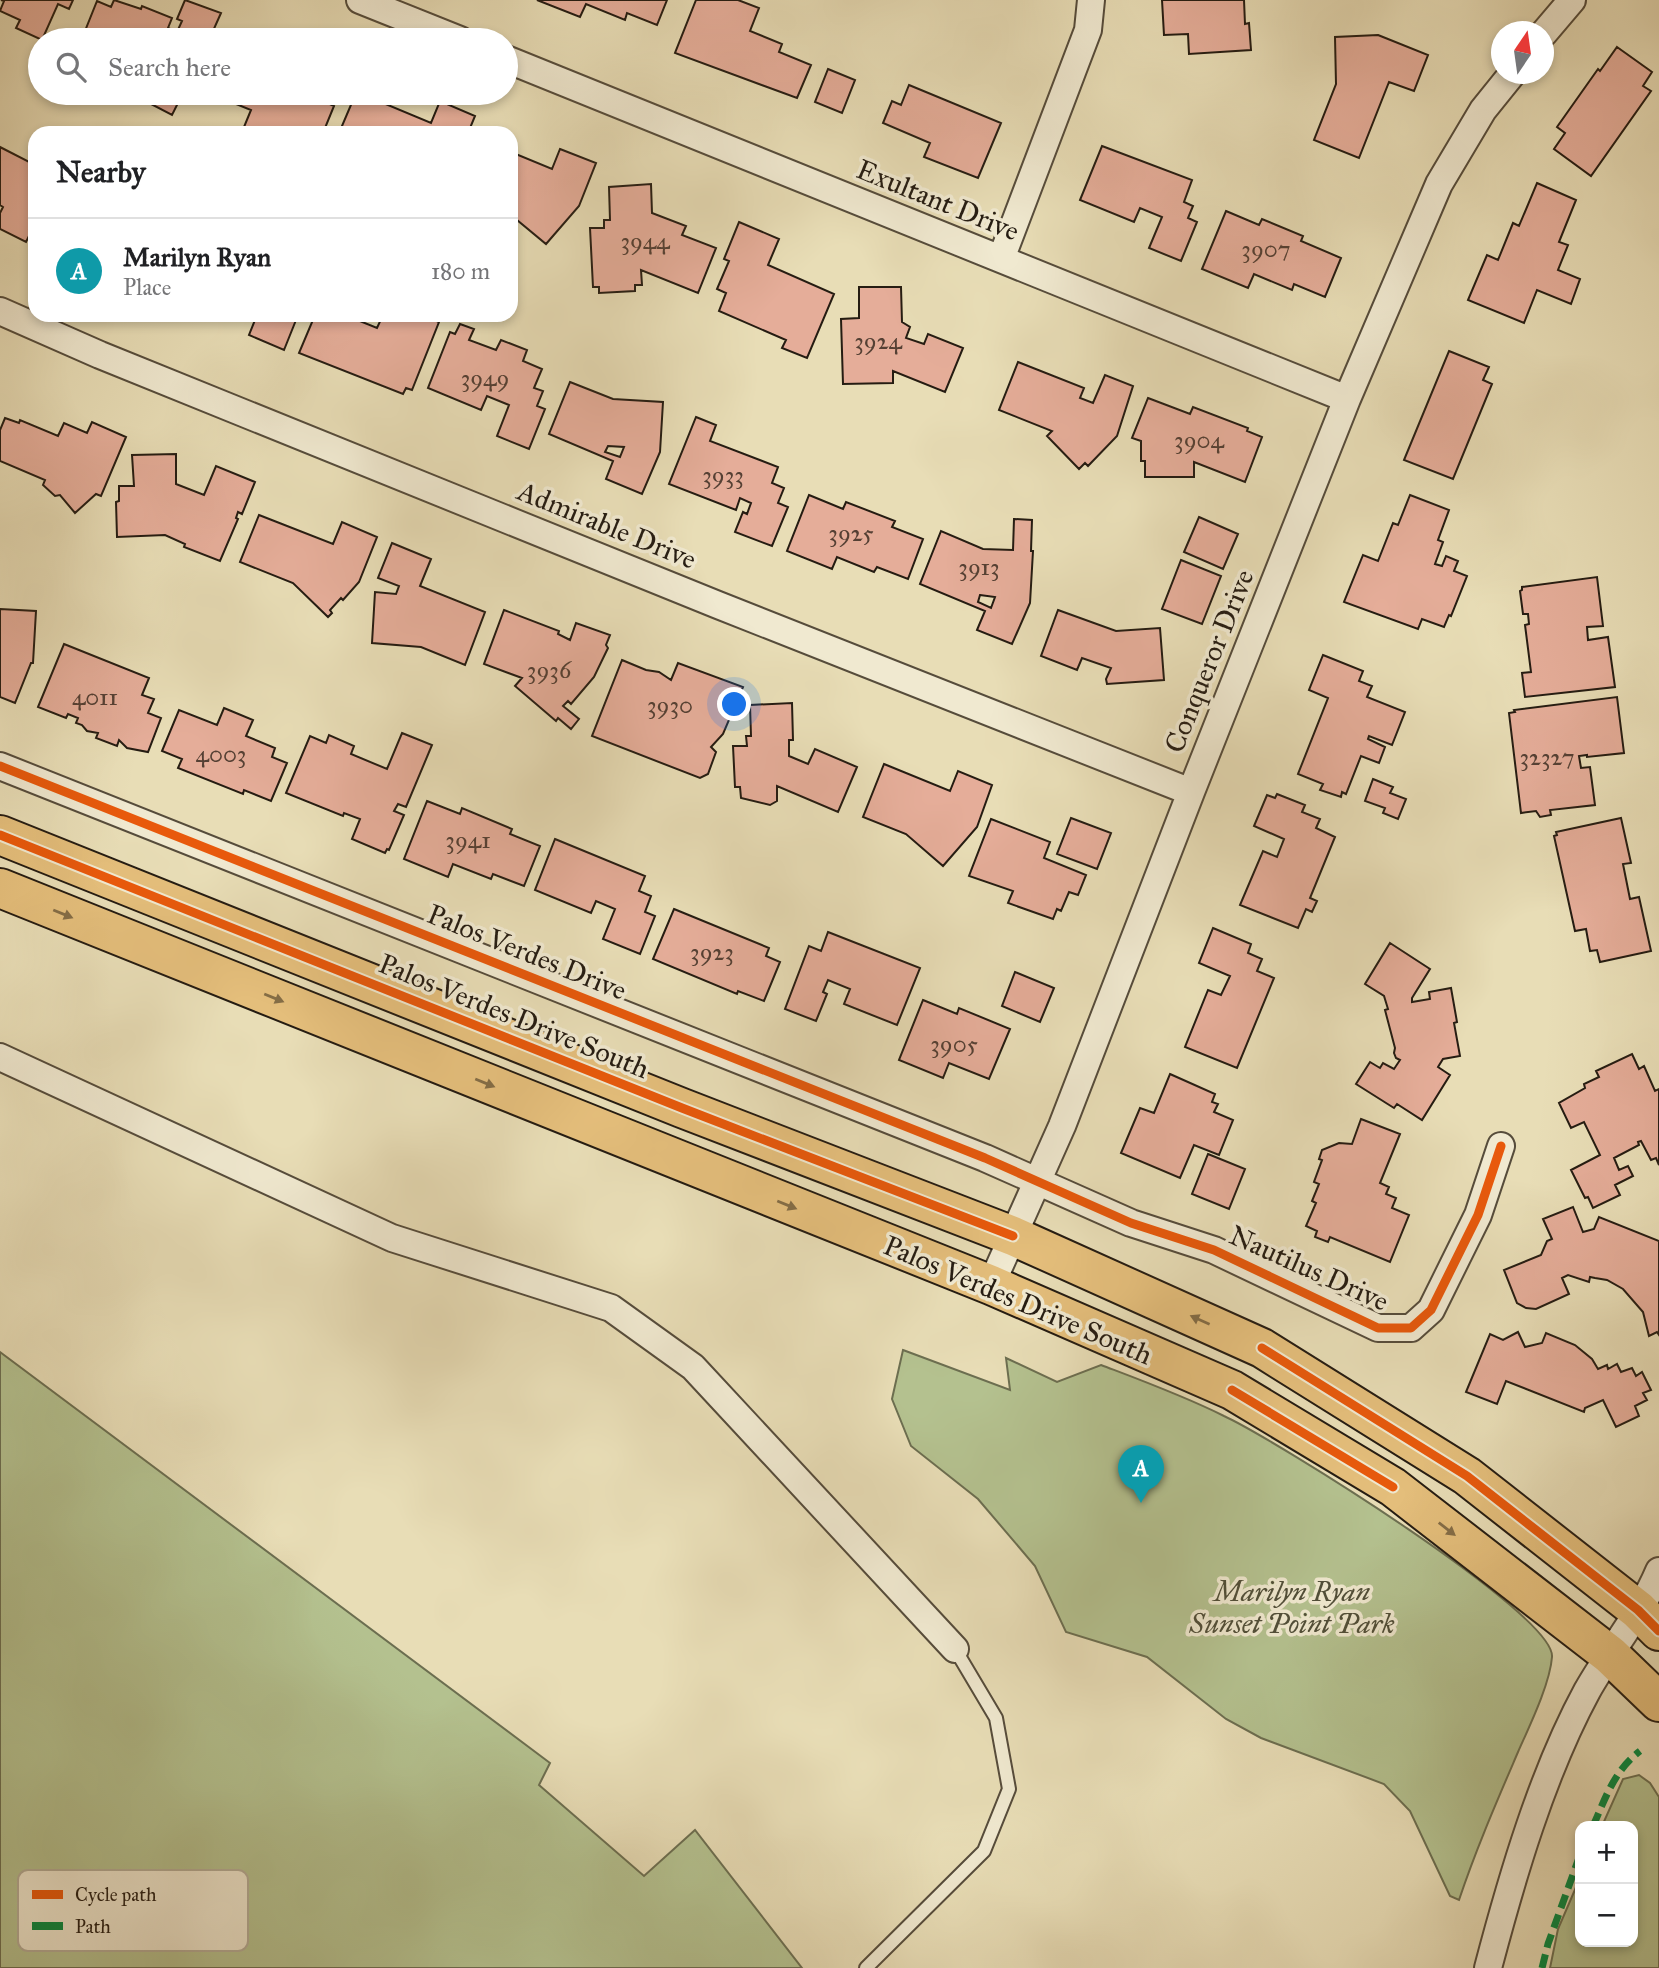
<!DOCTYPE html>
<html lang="en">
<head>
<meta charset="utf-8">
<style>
	body { margin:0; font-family:"IM FELL Great Primer",serif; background:#f2f2f2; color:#202124 }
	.controls { position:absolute; right:21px; bottom:21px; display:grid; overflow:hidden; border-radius:14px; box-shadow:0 4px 10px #0003 }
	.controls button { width:63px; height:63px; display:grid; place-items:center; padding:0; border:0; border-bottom:2px solid #e0e0e0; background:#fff; color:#202124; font:35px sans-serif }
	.compass { position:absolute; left:1491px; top:21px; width:63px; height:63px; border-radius:50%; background:#fff; box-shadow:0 4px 10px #0003; rotate:13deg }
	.you { position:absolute; left:735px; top:705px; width:24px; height:24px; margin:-18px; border:5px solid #fff; border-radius:50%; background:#1a73e8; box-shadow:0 0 0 10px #1a73e833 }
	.badge { display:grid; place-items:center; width:46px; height:46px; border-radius:50%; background:#b45309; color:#fff; font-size:23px; font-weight:700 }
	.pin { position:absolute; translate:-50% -58px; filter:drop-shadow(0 2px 4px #0008) }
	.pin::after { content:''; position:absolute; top:37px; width:24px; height:21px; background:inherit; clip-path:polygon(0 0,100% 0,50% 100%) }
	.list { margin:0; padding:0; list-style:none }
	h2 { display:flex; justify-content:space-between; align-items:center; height:91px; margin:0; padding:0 28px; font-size:30px }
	h2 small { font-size:23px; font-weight:400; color:#757577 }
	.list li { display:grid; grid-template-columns:46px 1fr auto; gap:21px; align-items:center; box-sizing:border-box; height:105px; padding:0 28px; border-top:2px solid #e0e0e0 }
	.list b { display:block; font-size:26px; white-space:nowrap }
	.list p { margin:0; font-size:23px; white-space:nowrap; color:#757577 }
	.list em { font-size:23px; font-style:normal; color:#757577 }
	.icon { flex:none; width:38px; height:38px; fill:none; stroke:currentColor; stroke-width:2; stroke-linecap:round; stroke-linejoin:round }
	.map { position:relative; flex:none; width:1659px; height:1968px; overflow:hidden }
	.search { position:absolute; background:#fff; box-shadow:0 4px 10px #0003; left:28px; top:28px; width:490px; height:77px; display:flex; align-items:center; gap:18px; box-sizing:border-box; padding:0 24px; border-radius:38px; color:#757577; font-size:26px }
	.panel { position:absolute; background:#fff; box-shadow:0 4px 10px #0003; left:28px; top:126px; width:490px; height:196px; border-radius:21px }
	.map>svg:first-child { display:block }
</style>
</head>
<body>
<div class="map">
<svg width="1659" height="1968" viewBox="0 0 1659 1968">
	<rect width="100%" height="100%" fill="#e8ddb6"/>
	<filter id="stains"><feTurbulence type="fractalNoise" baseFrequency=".00286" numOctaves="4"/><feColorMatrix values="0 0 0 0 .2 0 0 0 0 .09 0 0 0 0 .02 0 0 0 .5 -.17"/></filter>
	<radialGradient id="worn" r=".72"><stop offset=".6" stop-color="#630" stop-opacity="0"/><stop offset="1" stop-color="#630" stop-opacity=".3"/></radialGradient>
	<path fill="#b4c18f" stroke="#6c6e50" stroke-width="2" d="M 903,1350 L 1010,1390 L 1006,1358 L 1057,1382 L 1101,1365 C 1143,1381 1184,1396 1224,1416 C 1272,1438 1556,1614 1552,1657 C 1550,1684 1529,1727 1518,1752 C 1497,1801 1476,1849 1459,1900 L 1450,1896 L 1410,1811 L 1384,1784 L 1261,1738 L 1226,1719 L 1147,1657 L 1066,1632 L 1035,1566 L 978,1499 L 911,1446 L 892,1399 Z
		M 0,1352 L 550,1763 L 539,1785 L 644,1876 L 695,1830 L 802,1968 L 0,1968 Z
		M 1639,1775 L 1650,1783 L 1659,1797 L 1659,1968 L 1550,1968 L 1558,1929 L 1580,1878 L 1580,1942 L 1633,1942 L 1633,1826 L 1602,1826 L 1623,1779 Z"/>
	<path fill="#e5ad99" stroke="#251c12" stroke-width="2" fill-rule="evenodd" d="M 1,0 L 73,0 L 69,9 L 58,4 L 42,40 L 16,28 L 20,20 L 0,11 L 4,1 Z
		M 114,0 L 141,9 L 142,6 L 172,18 L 168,28 L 177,32 L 182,21 L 177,19 L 185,0 L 221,13 L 209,40 L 93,40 L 83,36 L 97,1 L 111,7 Z
		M 537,0 L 667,0 L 657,25 L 627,13 L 625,20 L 586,4 L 580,17 Z
		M 696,0 L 738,0 L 759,8 L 750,31 L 782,44 L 779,52 L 811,65 L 797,98 L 675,53 Z
		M 1162,0 L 1244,0 L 1245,24 L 1249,23 L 1251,50 L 1189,54 L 1188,34 L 1164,35 Z
		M 1378,35 L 1428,55 L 1414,91 L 1389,82 L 1359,158 L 1314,140 L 1336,84 L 1335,37 Z
		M 1617,47 L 1652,72 L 1643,86 L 1651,91 L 1591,176 L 1554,149 L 1565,133 L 1557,127 L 1598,69 L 1600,71 Z
		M 828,69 L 855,80 L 842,113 L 815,102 Z
		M 909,85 L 1001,123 L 978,178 L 924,157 L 930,143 L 883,123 L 892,101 L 901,105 Z
		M 130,93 L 183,93 L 172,115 Z
		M 209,93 L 332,93 L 330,98 L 323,95 L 321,100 L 334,106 L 323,133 L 258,133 L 244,127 L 251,110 Z
		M 356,93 L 387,93 L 383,103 L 431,123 L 440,101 L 475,116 L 468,133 L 339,133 Z
		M 1102,146 L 1192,180 L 1184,202 L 1193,206 L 1188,218 L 1197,222 L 1181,261 L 1149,248 L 1162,217 L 1140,208 L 1134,222 L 1080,200 Z
		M 0,147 L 31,163 L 35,156 L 35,224 L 26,242 L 0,229 L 0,213 L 3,207 L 0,205 Z
		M 560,149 L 596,163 L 579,206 L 546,244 L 511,215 L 511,152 L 552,169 Z
		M 1537,183 L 1576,200 L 1559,242 L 1568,245 L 1558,270 L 1580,279 L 1571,304 L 1537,290 L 1524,323 L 1468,300 L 1487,255 L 1498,260 L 1513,223 L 1519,226 Z
		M 651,184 L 652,213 L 686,226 L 682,235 L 716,248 L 698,293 L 641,270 L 642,285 L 635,285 L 635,291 L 599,293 L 599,287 L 593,287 L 590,228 L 604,228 L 604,220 L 610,220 L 609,187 Z
		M 1226,211 L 1259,225 L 1262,219 L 1303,236 L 1301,241 L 1341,258 L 1325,297 L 1294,284 L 1292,290 L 1254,274 L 1248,288 L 1202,269 Z
		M 739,222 L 779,239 L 768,265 L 834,294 L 807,358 L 782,348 L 786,340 L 719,311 L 726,293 L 717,289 L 729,261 L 724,259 Z
		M 859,287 L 901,287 L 902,322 L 910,327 L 906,338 L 924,344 L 928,334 L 963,348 L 945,392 L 893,371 L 893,383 L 843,384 L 841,319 L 859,318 Z
		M 257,315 L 298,315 L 284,350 L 249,335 Z
		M 315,315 L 345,315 L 377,328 L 383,315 L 422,315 L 439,322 L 412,390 L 406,388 L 403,394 L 299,353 Z
		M 460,324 L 474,329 L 469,340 L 496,350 L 501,340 L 527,350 L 523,361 L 542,369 L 534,388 L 543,391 L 537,406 L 545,409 L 529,449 L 497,436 L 509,405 L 487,396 L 481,410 L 428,388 L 450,332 L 455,334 Z
		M 1449,351 L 1489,367 L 1483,380 L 1492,384 L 1453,479 L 1404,460 Z
		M 1018,362 L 1084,388 L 1080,398 L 1093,403 L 1105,375 L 1133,386 L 1117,436 L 1088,466 L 1085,463 L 1079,469 L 1047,436 L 1052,431 L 999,410 Z
		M 570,382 L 613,399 L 663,402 L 660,452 L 642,494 L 606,479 L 613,461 L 549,434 ZM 608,446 L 624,447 L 620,457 L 605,452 Z
		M 1148,398 L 1190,414 L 1193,407 L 1248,428 L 1247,431 L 1262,437 L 1245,482 L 1194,462 L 1194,477 L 1145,477 L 1145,461 L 1141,461 L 1141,441 L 1132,438 Z
		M 696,417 L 716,425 L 710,441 L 778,467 L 772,483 L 784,488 L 778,503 L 788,507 L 772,546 L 735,532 L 743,512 L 747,514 L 751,503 L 740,498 L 736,510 L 669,484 Z
		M 5,418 L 19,423 L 20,420 L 58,436 L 64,423 L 87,433 L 92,422 L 126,437 L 101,496 L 96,494 L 75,513 L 60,495 L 55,496 L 43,485 L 45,480 L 0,461 L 0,430 Z
		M 176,454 L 176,484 L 204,495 L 216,466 L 255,482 L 242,514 L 238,512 L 236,518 L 238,519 L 220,561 L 184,547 L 185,544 L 165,535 L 117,537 L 116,502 L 119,501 L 119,486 L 134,486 L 132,455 Z
		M 809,495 L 843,509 L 846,502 L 895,521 L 892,527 L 923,539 L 908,579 L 877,567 L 874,572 L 837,557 L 832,569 L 787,551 Z
		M 1410,495 L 1449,510 L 1438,540 L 1443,542 L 1435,564 L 1442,566 L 1446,556 L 1458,561 L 1454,571 L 1467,576 L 1451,616 L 1449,615 L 1444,627 L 1422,619 L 1418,629 L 1344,602 L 1363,555 L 1378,561 L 1393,523 L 1398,525 Z
		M 259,515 L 333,544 L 342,522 L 377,537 L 359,582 L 343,600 L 341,598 L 330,610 L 332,613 L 328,617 L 293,583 L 240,562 Z
		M 1199,517 L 1238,534 L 1223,569 L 1184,552 Z
		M 1014,519 L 1032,520 L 1031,551 L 1033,551 L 1030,603 L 1012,644 L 977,630 L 985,611 L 920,584 L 941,531 L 983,549 L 1013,550 ZM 980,595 L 995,597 L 991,608 L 978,602 Z
		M 392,543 L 431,559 L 420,586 L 485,612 L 465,665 L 421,647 L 372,643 L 375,592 L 396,594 L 399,586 L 378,578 Z
		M 1181,560 L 1221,576 L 1202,624 L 1162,609 Z
		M 1597,577 L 1603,626 L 1587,627 L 1588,640 L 1608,637 L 1615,687 L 1525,697 L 1522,673 L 1531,672 L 1525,625 L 1529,624 L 1528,614 L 1523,614 L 1520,591 L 1522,590 L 1522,587 Z
		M 0,609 L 36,611 L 33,663 L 31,663 L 15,703 L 0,697 Z
		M 504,610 L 559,631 L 558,634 L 570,640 L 576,623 L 610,635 L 606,645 L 608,648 L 594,677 L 571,704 L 568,701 L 563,706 L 579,719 L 571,729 L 558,718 L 556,721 L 515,686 L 522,678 L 484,664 Z
		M 1058,610 L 1116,631 L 1160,628 L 1164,680 L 1107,684 L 1106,679 L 1111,668 L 1082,658 L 1077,670 L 1041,656 Z
		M 64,644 L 149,678 L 142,695 L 154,699 L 148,713 L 161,718 L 148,752 L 127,748 L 119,740 L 117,746 L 96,738 L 98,733 L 87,731 L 82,725 L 76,723 L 78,718 L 68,714 L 66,718 L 38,707 Z
		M 1323,655 L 1363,671 L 1359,681 L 1372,686 L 1367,697 L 1405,712 L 1392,745 L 1369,736 L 1368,739 L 1385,747 L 1379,763 L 1361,756 L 1346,794 L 1342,792 L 1341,797 L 1320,790 L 1323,784 L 1298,774 L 1328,698 L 1309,690 Z
		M 622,660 L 646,670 L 659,672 L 671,680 L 678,663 L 743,687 L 723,734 L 711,747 L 716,752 L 708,774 L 700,778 L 592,736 Z
		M 1617,697 L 1624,753 L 1587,757 L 1587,755 L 1579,756 L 1581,768 L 1590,767 L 1595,805 L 1550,810 L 1551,815 L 1540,817 L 1536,811 L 1521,813 L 1509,713 L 1515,712 L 1514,710 Z
		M 792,703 L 793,740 L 789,740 L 789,756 L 808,764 L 815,749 L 857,767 L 838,812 L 777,786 L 777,801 L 770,805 L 741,798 L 740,787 L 735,787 L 733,746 L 747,746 L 746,736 L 751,736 L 750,705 Z
		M 224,708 L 253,720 L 246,736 L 275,748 L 272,757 L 287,763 L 271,801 L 244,790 L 243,794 L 178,768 L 182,759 L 162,751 L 179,710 L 217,725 Z
		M 402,733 L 432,745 L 406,807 L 398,804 L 394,811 L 404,815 L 389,850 L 387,849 L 385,853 L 352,839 L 360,819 L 344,813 L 343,816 L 286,793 L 310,736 L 326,743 L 329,735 L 354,746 L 351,754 L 387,769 Z
		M 884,764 L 950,791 L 958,771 L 992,785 L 977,827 L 943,866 L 906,834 L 863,817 Z
		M 1373,779 L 1393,787 L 1390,793 L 1406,799 L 1398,819 L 1383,813 L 1385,808 L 1365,801 Z
		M 1277,794 L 1305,805 L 1302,812 L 1320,819 L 1316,828 L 1335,837 L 1310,898 L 1317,901 L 1312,912 L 1306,909 L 1298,928 L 1240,905 L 1263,851 L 1277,857 L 1284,839 L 1254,826 L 1267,795 L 1275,798 Z
		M 427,801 L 460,814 L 462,808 L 512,829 L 510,834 L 540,846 L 524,886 L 493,874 L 491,879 L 453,864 L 448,877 L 404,859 Z
		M 1071,818 L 1111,833 L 1097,869 L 1057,854 Z
		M 1621,818 L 1631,863 L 1623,864 L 1630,899 L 1639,897 L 1651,951 L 1600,962 L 1597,950 L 1590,951 L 1586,929 L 1575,931 L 1554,836 L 1557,835 L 1556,832 Z
		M 991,819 L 1050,842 L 1044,858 L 1086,875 L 1078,895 L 1069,892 L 1061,911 L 1057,909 L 1053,919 L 1008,903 L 1013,891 L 969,876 Z
		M 555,839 L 645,876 L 639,891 L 651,896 L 645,912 L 655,916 L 640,954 L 603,939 L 615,909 L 596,901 L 591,913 L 535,890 Z
		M 674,909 L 769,948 L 766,956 L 780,962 L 764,1001 L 738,991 L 737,994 L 653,959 Z
		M 1213,928 L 1251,944 L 1248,953 L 1262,959 L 1257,971 L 1274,978 L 1237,1068 L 1185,1047 L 1208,990 L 1221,995 L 1230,976 L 1199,963 Z
		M 828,932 L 920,968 L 897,1025 L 844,1004 L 850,989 L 828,980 L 823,992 L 827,994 L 816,1021 L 785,1009 L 809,946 L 821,951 Z
		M 1390,943 L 1430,969 L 1412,998 L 1412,1002 L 1430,999 L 1429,992 L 1451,988 L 1457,1022 L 1454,1023 L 1460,1056 L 1443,1059 L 1438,1067 L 1450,1075 L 1422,1120 L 1397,1104 L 1394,1108 L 1356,1084 L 1370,1062 L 1380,1068 L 1383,1063 L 1394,1069 L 1400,1060 L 1396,1058 L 1394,1053 L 1395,1048 L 1385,1010 L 1388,1009 L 1384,996 L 1365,984 Z
		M 1015,972 L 1054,988 L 1040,1022 L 1002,1006 Z
		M 923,1000 L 957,1014 L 959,1008 L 1010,1029 L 989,1079 L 949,1063 L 943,1078 L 899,1060 Z
		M 1632,1054 L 1639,1069 L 1644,1066 L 1655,1091 L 1659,1089 L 1659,1165 L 1656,1158 L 1651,1160 L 1641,1141 L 1638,1142 L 1639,1145 L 1614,1158 L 1619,1170 L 1628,1166 L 1633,1176 L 1615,1185 L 1620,1195 L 1593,1208 L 1588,1197 L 1585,1198 L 1571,1170 L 1600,1155 L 1584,1122 L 1571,1128 L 1559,1103 L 1585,1088 L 1584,1084 L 1599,1077 L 1596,1071 Z
		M 1170,1074 L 1215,1094 L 1212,1102 L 1218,1104 L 1214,1112 L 1233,1120 L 1219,1155 L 1194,1145 L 1180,1178 L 1121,1153 L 1140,1108 L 1154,1113 Z
		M 1361,1119 L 1400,1134 L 1380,1183 L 1389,1187 L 1386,1194 L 1396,1198 L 1392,1208 L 1409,1215 L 1390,1262 L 1330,1237 L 1328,1242 L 1315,1237 L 1317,1231 L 1306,1226 L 1316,1203 L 1312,1201 L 1319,1184 L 1314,1182 L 1322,1160 L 1319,1159 L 1322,1150 L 1339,1143 L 1352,1144 Z
		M 1208,1154 L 1245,1169 L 1229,1209 L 1192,1194 Z
		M 1573,1207 L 1583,1232 L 1594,1229 L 1599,1217 L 1659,1241 L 1659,1335 L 1657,1332 L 1649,1336 L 1643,1312 L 1623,1289 L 1607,1280 L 1595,1278 L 1590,1277 L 1589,1282 L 1568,1275 L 1562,1278 L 1569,1294 L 1536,1309 L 1526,1308 L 1517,1303 L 1504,1270 L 1541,1255 L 1547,1241 L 1552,1239 L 1543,1219 Z
		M 1518,1332 L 1525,1347 L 1542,1343 L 1546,1333 L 1575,1345 L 1592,1359 L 1598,1369 L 1607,1365 L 1608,1369 L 1617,1364 L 1621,1372 L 1632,1368 L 1636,1376 L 1642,1372 L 1651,1390 L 1643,1393 L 1647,1400 L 1635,1406 L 1639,1416 L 1616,1427 L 1603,1400 L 1585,1408 L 1584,1412 L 1506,1381 L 1497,1404 L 1466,1392 L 1490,1334 L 1503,1340 Z"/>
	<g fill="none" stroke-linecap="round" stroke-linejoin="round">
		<g stroke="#564c3b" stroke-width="16">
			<path id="service" d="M 866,1968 L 984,1851 L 1009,1789 L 996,1718 L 955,1649"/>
		</g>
		<g stroke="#564c3b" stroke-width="30">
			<path id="minor" d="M 360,0 L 460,40
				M 1544,33 L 1572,0
				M 506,59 L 1347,399
				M 1001,259 L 1088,30 L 1091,0
				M 0,311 L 100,355 L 718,605 L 1191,792
				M 0,766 L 985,1158 L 1131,1223 L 1214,1250 L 1378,1328 L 1411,1328 L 1431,1310 L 1478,1215 L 1501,1146
				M 0,1057 L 392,1238 L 611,1308 L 693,1367 L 955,1649
				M 991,1285 L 1062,1126 L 1191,792 L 1347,399 L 1439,184 L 1483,110 L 1512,74
				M 1488,1968 C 1512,1877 1542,1774 1587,1691 C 1610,1650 1641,1614 1659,1571"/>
		</g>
		<g stroke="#251c12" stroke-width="42">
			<path id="primary" d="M 0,835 L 682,1108 L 1013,1236 L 1262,1348 L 1467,1476 L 1638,1610 L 1659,1631
				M 0,888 L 991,1285 L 1232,1390 L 1393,1487 L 1610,1655 L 1659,1702"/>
		</g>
		<use href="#service" stroke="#f0e9d0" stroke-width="12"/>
		<use href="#minor" stroke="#f0e9d0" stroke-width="26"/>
		<use href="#primary" stroke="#e4be7b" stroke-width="38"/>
		<path stroke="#00873e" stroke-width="7" stroke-dasharray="14 7" stroke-linecap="butt" d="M 1593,1826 C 1606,1797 1614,1771 1640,1751
			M 1542,1968 L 1548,1944 L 1580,1855"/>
		<g stroke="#f0e9d0" stroke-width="13">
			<path id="cycleway" d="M 0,766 L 985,1158 L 1131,1223 L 1214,1250 L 1378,1328 L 1411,1328 L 1431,1310 L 1478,1215 L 1501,1146
				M 0,835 L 682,1108 L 1013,1236
				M 1262,1348 L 1467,1476 L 1638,1610 L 1659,1631
				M 1232,1390 L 1393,1487"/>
		</g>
		<use href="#cycleway" stroke="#e8590c" stroke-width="9"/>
	</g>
	<defs><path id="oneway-solid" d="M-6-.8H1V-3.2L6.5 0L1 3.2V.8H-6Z" transform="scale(1.75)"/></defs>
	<g fill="#846d46">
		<use href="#oneway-solid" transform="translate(63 914) rotate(22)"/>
		<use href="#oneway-solid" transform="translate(274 998) rotate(22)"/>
		<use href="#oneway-solid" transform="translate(485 1083) rotate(22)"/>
		<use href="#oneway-solid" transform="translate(787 1205) rotate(22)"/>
		<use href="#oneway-solid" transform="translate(1200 1320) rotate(-156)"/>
		<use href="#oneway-solid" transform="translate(1447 1529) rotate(38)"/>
	</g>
	<g text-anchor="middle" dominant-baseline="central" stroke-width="7" stroke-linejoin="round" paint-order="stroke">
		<g font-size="24" fill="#554034">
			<text x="645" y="241">3944</text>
			<text x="1266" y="249">3907</text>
			<text x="878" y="341">3924</text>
			<text x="485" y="378">3949</text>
			<text x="1199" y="440">3904</text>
			<text x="723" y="475">3933</text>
			<text x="851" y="533">3925</text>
			<text x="979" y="567">3913</text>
			<text x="549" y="670">3936</text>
			<text x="95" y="697">4011</text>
			<text x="670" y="705">3930</text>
			<text x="221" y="754">4003</text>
			<text x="1547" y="757">32327</text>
			<text x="468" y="840">3941</text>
			<text x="712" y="952">3923</text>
			<text x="954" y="1044">3905</text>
		</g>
		<g font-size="28" fill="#251c12" stroke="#f0e9d0">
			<text transform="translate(938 200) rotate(22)">Exultant Drive</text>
			<text transform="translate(607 525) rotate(22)">Admirable Drive</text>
			<text transform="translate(1209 661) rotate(-68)">Conqueror Drive</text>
			<text transform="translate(527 952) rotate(22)">Palos Verdes Drive</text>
			<text transform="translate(514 1016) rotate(22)">Palos Verdes Drive South</text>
			<text transform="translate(1309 1268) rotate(24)">Nautilus Drive</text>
			<text transform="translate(1018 1300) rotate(23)">Palos Verdes Drive South</text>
		</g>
		<g font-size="28" font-style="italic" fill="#504e38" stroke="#f0e9d0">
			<text x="1292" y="1591">Marilyn Ryan<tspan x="1292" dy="32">Sunset Point Park</tspan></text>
		</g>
	</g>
	<rect x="18" y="1870" width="230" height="81" rx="10" fill="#f0e9d0" stroke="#b3ac97" stroke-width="2"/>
	<rect x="32" y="1890" width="31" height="9" fill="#e8590c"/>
	<rect x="32" y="1922" width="31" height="8" fill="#00873e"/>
	<g font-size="19" fill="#251c12">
		<text x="75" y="1901">Cycle path</text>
		<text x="75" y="1933">Path</text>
	</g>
	<rect width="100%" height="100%" filter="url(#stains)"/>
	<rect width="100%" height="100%" fill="url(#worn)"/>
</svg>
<div class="controls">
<button>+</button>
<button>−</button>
</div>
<svg class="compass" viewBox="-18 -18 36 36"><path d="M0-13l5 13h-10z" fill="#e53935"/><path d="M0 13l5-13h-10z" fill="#757577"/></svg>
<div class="you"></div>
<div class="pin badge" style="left:1141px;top:1503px;background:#0f9aa8">A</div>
<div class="search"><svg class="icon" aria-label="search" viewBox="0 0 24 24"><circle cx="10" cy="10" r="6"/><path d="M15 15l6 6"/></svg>Search here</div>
<section class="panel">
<h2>Nearby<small></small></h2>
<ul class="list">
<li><span class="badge" style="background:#0f9aa8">A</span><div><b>Marilyn Ryan</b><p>Place</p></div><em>180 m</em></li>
</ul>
</section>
</div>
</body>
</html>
